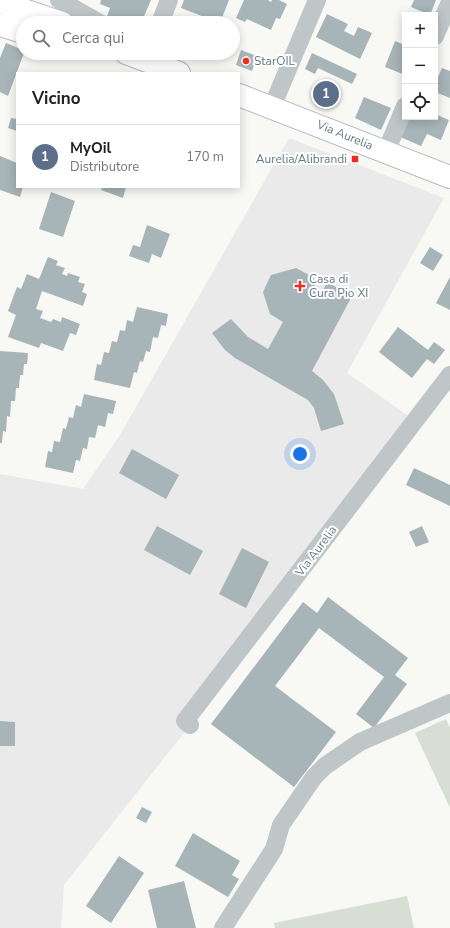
<!DOCTYPE html>
<html lang="it">
<head>
<meta charset="utf-8">
<style>
	body { margin:0; font-family:"Nunito Sans",sans-serif; background:#f2f2f2; color:#222 }
	.controls { position:absolute; right:12px; top:12px; display:grid; overflow:hidden; border-radius:0px; box-shadow:0 2px 10px #0003 }
	.controls button { width:36px; height:36px; display:grid; place-items:center; padding:0; border:0; border-bottom:1px solid #e0e0e0; background:#fff; color:#222; font:20px sans-serif }
	.you { position:absolute; left:300px; top:454px; width:14px; height:14px; margin:-10px; border:3px solid #fff; border-radius:50%; background:#1a73e8; box-shadow:0 0 0 6px #1a73e833 }
	.badge { display:grid; place-items:center; width:26px; height:26px; border-radius:50%; background:#f2291c; color:#fff; font-size:13px; font-weight:700 }
	.pin { position:absolute; translate:-50% -50%; border:2px solid #fff; box-shadow:0 1px 4px #0006 }
	.list { margin:0; padding:0; list-style:none }
	h2 { display:flex; justify-content:space-between; align-items:center; height:52px; margin:0; padding:0 16px; font-size:17px }
	h2 small { font-size:13px; font-weight:400; color:#767676 }
	.list li { display:grid; grid-template-columns:26px 1fr auto; gap:12px; align-items:center; box-sizing:border-box; height:64px; padding:0 16px; border-top:1px solid #e0e0e0 }
	.list b { display:block; font-size:15px; white-space:nowrap }
	.list p { margin:0; font-size:13px; white-space:nowrap; color:#767676 }
	.list em { font-size:13px; font-style:normal; color:#767676 }
	.icon { flex:none; width:22px; height:22px; fill:none; stroke:currentColor; stroke-width:2; stroke-linecap:round; stroke-linejoin:round }
	.map { position:relative; flex:none; width:450px; height:928px; overflow:hidden }
	.search { position:absolute; background:#fff; box-shadow:0 2px 10px #0003; left:16px; top:16px; width:224px; height:44px; display:flex; align-items:center; gap:10px; box-sizing:border-box; padding:0 14px; border-radius:22px; color:#767676; font-size:15px }
	.panel { position:absolute; background:#fff; box-shadow:0 2px 10px #0003; left:16px; top:72px; width:224px; height:116px; border-radius:0px }
	.map>svg:first-child { display:block }
</style>
</head>
<body>
<div class="map">
<svg width="450" height="928" viewBox="0 0 450 928">
	<rect width="100%" height="100%" fill="#f8f8f5"/>
	<path fill="#e9eae9" d="M 289,138 L 444,198 L 347,373 L 410,417 L 187,729 L 64,885 L 61,928 L 0,928 L 0,474 L 83,489 L 120,435 Z"/>
	<path fill="#d9ded4" d="M 446,719 L 450,728 L 450,808 L 415,733 Z
		M 407,896 L 414,928 L 275,928 L 274,923 Z"/>
	<path fill="#a7b4b8" d="M 101,0 L 151,0 L 142,21 L 133,17 L 130,23 L 123,23 L 107,16 L 110,8 L 100,4 Z
		M 184,0 L 229,0 L 220,23 L 181,8 Z
		M 244,0 L 268,0 L 271,2 L 272,0 L 279,0 L 287,4 L 280,19 L 276,18 L 271,30 L 247,19 L 245,22 L 236,18 Z
		M 414,0 L 436,0 L 430,15 L 411,7 Z
		M 327,14 L 348,24 L 344,31 L 354,36 L 358,27 L 372,33 L 360,59 L 316,37 Z
		M 395,41 L 405,45 L 405,75 L 385,67 Z
		M 6,43 L 23,50 L 24,53 L 8,96 L 0,92 L 0,58 Z
		M 241,50 L 257,56 L 252,71 L 236,65 Z
		M 312,53 L 357,74 L 352,84 L 318,68 L 315,74 L 305,69 Z
		M 442,68 L 450,71 L 450,98 L 435,92 L 435,84 Z
		M 320,81 L 339,89 L 331,107 L 312,99 Z
		M 364,97 L 391,108 L 381,130 L 355,118 Z
		M 435,114 L 449,120 L 441,140 L 427,134 L 421,146 L 398,136 L 407,117 L 435,117 Z
		M 11,118 L 17,119 L 17,131 L 8,128 Z
		M 0,156 L 17,163 L 17,187 L 23,187 L 20,197 L 0,190 Z
		M 102,187 L 126,187 L 123,198 L 101,190 Z
		M 51,192 L 75,201 L 63,237 L 39,229 Z
		M 147,225 L 170,234 L 161,258 L 152,254 L 149,263 L 129,256 L 133,245 L 140,247 Z
		M 430,247 L 443,255 L 433,271 L 420,263 Z
		M 48,257 L 58,261 L 56,265 L 65,268 L 62,274 L 67,276 L 68,273 L 80,277 L 78,282 L 85,284 L 82,292 L 87,294 L 83,306 L 42,291 L 36,309 L 43,311 L 40,318 L 51,322 L 53,319 L 61,322 L 62,317 L 80,324 L 76,335 L 70,333 L 63,351 L 41,343 L 39,348 L 8,337 L 16,315 L 8,311 L 17,287 L 21,289 L 27,274 L 39,279 Z
		M 296,268 L 313,277 L 316,292 L 323,291 L 327,282 L 352,296 L 312,371 L 323,380 L 334,394 L 344,424 L 321,431 L 314,408 L 308,400 L 235,358 L 225,350 L 212,333 L 231,319 L 248,337 L 268,349 L 283,322 L 270,314 L 263,292 L 271,275 Z
		M 450,277 L 450,310 L 436,303 Z
		M 137,307 L 168,314 L 166,326 L 161,325 L 158,338 L 153,337 L 150,352 L 146,351 L 143,362 L 140,361 L 137,373 L 134,372 L 130,388 L 94,380 L 97,364 L 101,365 L 104,352 L 109,353 L 112,341 L 117,342 L 120,330 L 125,331 L 127,320 L 133,322 Z
		M 398,327 L 428,350 L 434,342 L 445,350 L 434,364 L 427,359 L 412,378 L 379,352 Z
		M 0,351 L 28,353 L 27,364 L 24,364 L 23,375 L 20,375 L 19,388 L 16,388 L 15,401 L 11,401 L 10,417 L 7,416 L 6,432 L 3,431 L 2,443 L 0,443 Z
		M 84,394 L 116,401 L 113,414 L 108,413 L 105,427 L 98,425 L 95,438 L 89,437 L 87,449 L 83,448 L 80,461 L 76,460 L 73,473 L 45,467 L 48,451 L 52,452 L 54,441 L 60,442 L 63,428 L 66,429 L 69,417 L 73,418 L 76,405 L 81,407 Z
		M 132,449 L 179,475 L 166,499 L 119,473 Z
		M 414,468 L 450,485 L 450,506 L 406,485 Z
		M 157,526 L 203,551 L 190,575 L 144,550 Z
		M 422,526 L 429,542 L 416,547 L 409,532 Z
		M 242,548 L 269,562 L 246,608 L 219,594 Z
		M 328,597 L 408,658 L 395,675 L 407,684 L 374,728 L 356,714 L 384,677 L 319,628 L 275,686 L 336,732 L 294,787 L 211,724 L 303,602 L 317,613 Z
		M 0,721 L 15,722 L 15,746 L 0,746 Z
		M 142,807 L 152,812 L 146,823 L 136,818 Z
		M 193,833 L 240,861 L 232,875 L 239,879 L 228,897 L 175,866 Z
		M 119,856 L 144,873 L 111,923 L 86,906 Z
		M 184,881 L 196,928 L 157,928 L 148,890 Z"/>
	<g fill="none" stroke-linecap="round" stroke-linejoin="round">
		<g stroke="#b4bbbe" stroke-width="24">
			<path id="major" d="M 0,2 L 62,23
				M 0,25 L 23,32
				M 126,53 L 179,73
				M 239,95 L 450,177"/>
		</g>
		<path stroke="#bec6c8" stroke-width="18" d="M 59,0 L 100,23
			M 160,23 L 169,0
			M 435,36 L 450,2
			M 272,107 L 317,0
			M 386,152 L 405,106
			M 190,725 L 185,721 L 450,375
			M 223,928 L 274,849 L 281,825 L 314,777 L 325,766 L 360,742 L 450,703"/>
		<use href="#major" stroke="#fff" stroke-width="22"/>
	</g>
	<g fill="#f2291c" stroke="#fff" stroke-width="1.5">
		<circle cx="246" cy="61" r="4"/>
		<rect x="351" y="155" width="8" height="8" rx="2"/>
		<path d="M298 280h4v4h4v4h-4v4h-4v-4h-4v-4h4z"/>
	</g>
	<g text-anchor="middle" dominant-baseline="central" stroke-width="4" stroke-linejoin="round" paint-order="stroke">
		<g font-size="12" fill="#617a83" stroke="#fff" text-anchor="start">
			<text x="254" y="61">StarOIL</text>
			<text x="347" y="159" text-anchor="end">Aurelia/Alibrandi</text>
			<text x="309" y="279">Casa di<tspan x="309" dy="14">Cura Pio XI</tspan></text>
		</g>
		<g font-size="12" fill="#617a83" stroke="#fff">
			<text transform="translate(345 135) rotate(22)">Via Aurelia</text>
			<text transform="translate(316 551) rotate(-53)">Via Aurelia</text>
		</g>
	</g>
</svg>
<div class="controls">
<button>+</button>
<button>−</button>
<button><svg class="icon" aria-label="locate" viewBox="0 0 24 24"><circle cx="12" cy="12" r="6"/><path d="M12 2v4M12 18v4M2 12h4M18 12h4"/></svg></button>
</div>
<div class="you"></div>
<div class="pin badge" style="left:326px;top:94px;background:#5c6f8a">1</div>
<div class="search"><svg class="icon" aria-label="search" viewBox="0 0 24 24"><circle cx="10" cy="10" r="6"/><path d="M15 15l6 6"/></svg>Cerca qui</div>
<section class="panel">
<h2>Vicino<small></small></h2>
<ul class="list">
<li><span class="badge" style="background:#5c6f8a">1</span><div><b>MyOil</b><p>Distributore</p></div><em>170 m</em></li>
</ul>
</section>
</div>
</body>
</html>
